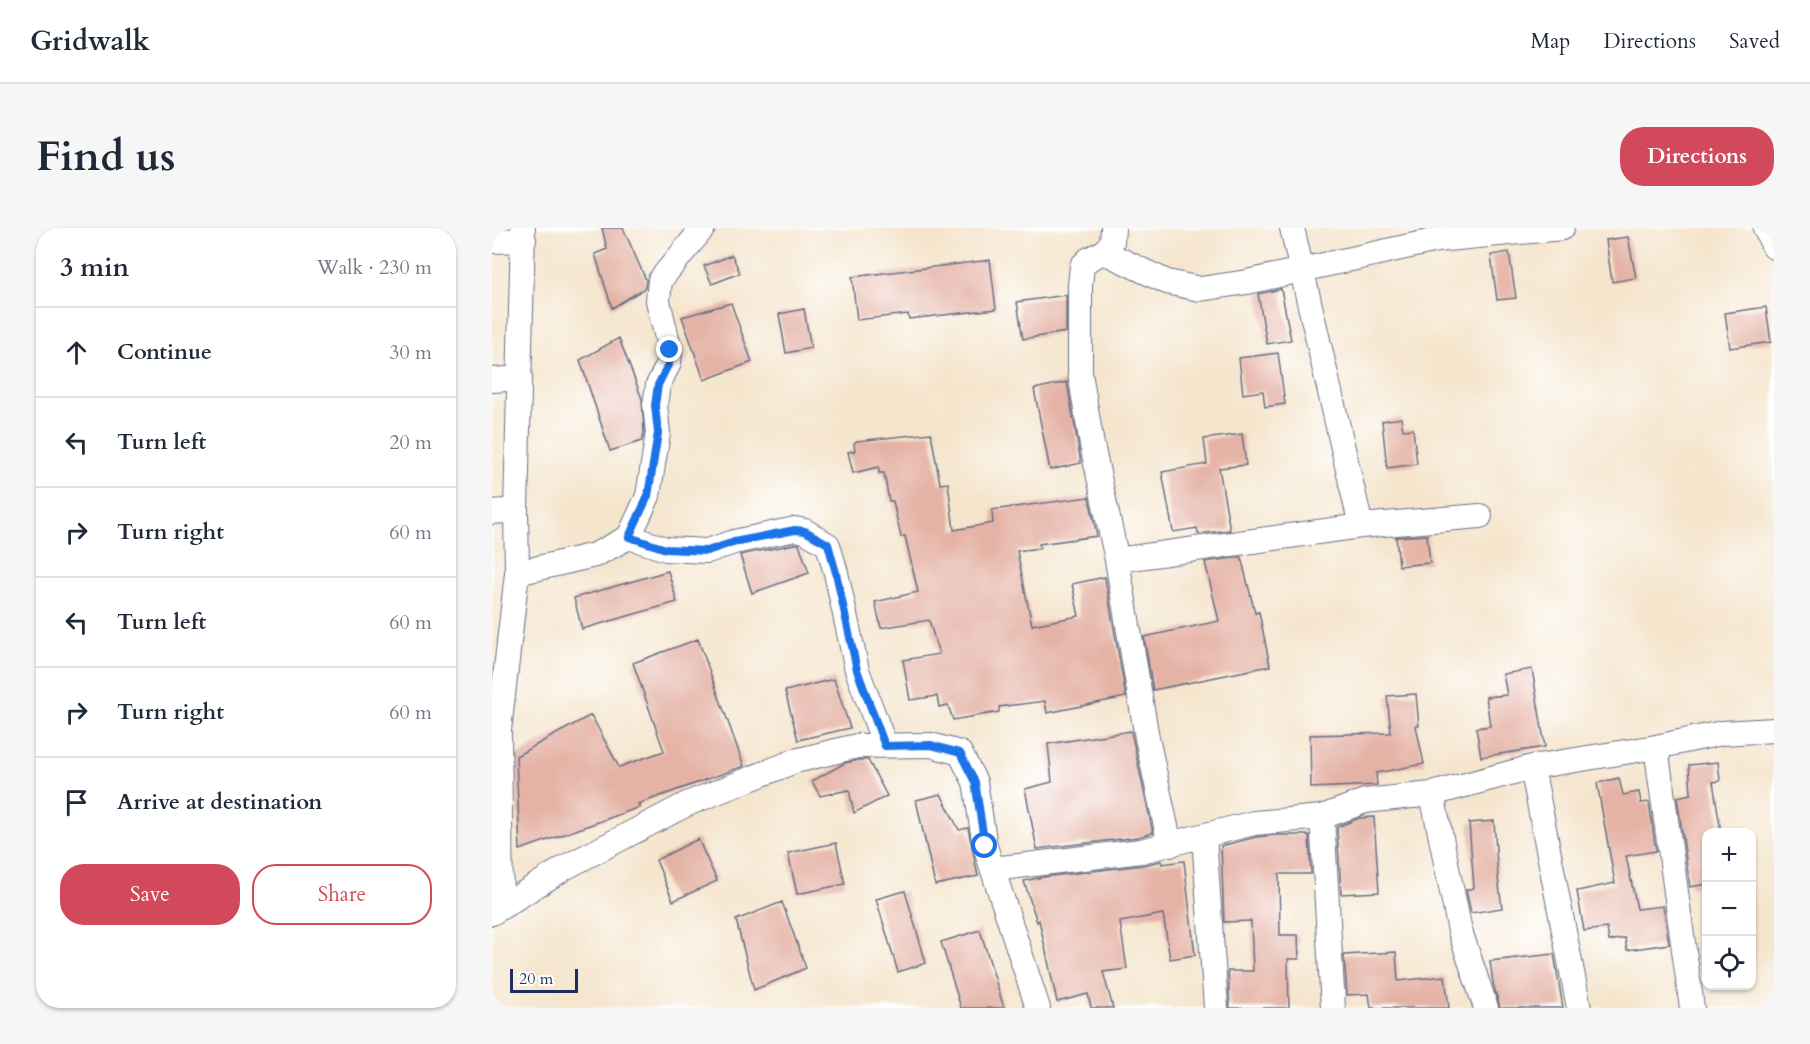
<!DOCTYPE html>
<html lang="en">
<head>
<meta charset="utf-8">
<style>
	body { margin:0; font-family:Cardo,serif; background:#f6f6f7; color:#1f2937 }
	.controls { position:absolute; right:18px; bottom:18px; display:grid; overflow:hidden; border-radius:12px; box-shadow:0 2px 4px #0004 }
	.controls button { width:54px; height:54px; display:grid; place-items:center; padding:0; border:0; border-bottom:2px solid #e0e1e3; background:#fff; color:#1f2937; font:30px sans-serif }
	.scale { position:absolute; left:18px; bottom:15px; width:68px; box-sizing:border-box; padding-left:6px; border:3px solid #1b2f5e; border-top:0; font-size:16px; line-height:21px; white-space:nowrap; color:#1b2f5e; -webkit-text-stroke:4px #fff; paint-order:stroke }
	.stop { position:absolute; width:18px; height:18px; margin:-14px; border:4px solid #1a73e8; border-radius:50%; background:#fff }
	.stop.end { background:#1a73e8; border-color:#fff; box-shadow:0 2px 6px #0008 }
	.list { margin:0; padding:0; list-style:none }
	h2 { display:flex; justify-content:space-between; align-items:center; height:78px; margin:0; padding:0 24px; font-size:26px }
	h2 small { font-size:20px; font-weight:400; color:#747a83 }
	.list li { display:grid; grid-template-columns:39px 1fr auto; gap:18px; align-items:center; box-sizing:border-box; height:90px; padding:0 24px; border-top:2px solid #e0e1e3 }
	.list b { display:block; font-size:22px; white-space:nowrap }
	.list em { font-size:20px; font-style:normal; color:#747a83 }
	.actions { display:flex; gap:12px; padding:18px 24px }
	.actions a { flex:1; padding:14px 0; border:2px solid #d1495b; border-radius:24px; text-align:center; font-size:21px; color:#d1495b }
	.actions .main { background:#d1495b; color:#fff }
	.icon { flex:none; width:33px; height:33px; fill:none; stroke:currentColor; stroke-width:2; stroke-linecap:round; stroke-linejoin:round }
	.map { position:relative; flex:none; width:1282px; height:780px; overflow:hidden; border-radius:24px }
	header { display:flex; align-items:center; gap:36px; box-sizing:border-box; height:84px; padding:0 30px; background:#fff; border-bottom:2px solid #e0e1e3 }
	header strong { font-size:28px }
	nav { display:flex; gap:33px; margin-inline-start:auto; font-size:21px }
	.intro { display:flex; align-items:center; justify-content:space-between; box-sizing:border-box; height:144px; padding:0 36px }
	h1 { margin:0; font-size:42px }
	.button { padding:15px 27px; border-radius:24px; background:#d1495b; color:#fff; font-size:21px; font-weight:700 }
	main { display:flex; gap:36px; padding:0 36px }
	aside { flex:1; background:#fff; border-radius:24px; box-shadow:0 2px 4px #0004 }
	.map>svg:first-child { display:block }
</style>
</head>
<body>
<header>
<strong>Gridwalk</strong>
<nav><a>Map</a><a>Directions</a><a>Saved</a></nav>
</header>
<div class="intro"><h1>Find us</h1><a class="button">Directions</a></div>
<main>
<aside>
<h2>3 min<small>Walk · 230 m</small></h2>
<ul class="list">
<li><svg class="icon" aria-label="ahead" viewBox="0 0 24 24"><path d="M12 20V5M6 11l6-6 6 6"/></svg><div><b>Continue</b></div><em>30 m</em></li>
<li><svg class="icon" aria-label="left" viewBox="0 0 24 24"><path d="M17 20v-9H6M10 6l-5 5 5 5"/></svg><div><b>Turn left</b></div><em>20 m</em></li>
<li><svg class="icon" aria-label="right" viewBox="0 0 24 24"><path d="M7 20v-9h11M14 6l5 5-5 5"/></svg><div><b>Turn right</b></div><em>60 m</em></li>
<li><svg class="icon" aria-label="left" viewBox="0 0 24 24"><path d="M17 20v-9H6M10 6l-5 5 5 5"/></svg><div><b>Turn left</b></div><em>60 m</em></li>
<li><svg class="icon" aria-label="right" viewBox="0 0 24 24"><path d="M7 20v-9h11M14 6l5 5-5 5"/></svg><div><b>Turn right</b></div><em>60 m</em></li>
<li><svg class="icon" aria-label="arrive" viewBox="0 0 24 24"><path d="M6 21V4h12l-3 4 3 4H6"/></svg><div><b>Arrive at destination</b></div></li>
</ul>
<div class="actions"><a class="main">Save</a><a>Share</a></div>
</aside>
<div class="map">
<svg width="1282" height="780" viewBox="0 0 1282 780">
	<rect width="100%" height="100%" fill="#fff"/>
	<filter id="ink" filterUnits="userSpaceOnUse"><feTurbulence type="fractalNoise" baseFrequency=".0167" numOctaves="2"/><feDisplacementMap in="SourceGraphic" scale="12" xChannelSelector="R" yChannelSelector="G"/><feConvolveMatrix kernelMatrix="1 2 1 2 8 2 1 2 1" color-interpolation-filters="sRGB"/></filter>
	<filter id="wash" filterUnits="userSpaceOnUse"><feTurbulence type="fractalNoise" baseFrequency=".008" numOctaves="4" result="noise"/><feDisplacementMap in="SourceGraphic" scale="24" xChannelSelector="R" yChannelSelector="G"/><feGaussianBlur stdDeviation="1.35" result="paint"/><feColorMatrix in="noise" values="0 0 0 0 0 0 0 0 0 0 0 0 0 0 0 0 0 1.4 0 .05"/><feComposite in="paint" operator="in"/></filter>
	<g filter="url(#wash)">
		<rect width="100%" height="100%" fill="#f5e5cd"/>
		<g id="blocks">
			<path fill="#e5b3a6" d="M 110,0 L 131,0 L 154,52 L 153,60 L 120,80 L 103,26 L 115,21 Z
				M 1136,9 L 1144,50 L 1120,54 L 1114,12 Z
				M 1017,24 L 1024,70 L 1005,72 L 999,27 Z
				M 240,27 L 248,45 L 220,56 L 212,38 Z
				M 498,32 L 504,81 L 417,91 L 416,86 L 365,92 L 360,49 Z
				M 789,61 L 799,112 L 775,116 L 766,66 Z
				M 574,67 L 574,104 L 531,111 L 525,74 Z
				M 239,75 L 260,134 L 212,152 L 190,89 Z
				M 1274,79 L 1279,114 L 1238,120 L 1233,85 Z
				M 312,81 L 319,120 L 294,125 L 287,86 Z
				M 127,110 L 150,171 L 152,205 L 150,213 L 118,223 L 88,132 Z
				M 786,125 L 793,176 L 773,179 L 771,163 L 751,166 L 747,130 Z
				M 575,154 L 589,235 L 558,242 L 542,161 Z
				M 909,190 L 911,202 L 921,201 L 925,236 L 895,240 L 890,193 Z
				M 439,205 L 448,256 L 456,255 L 462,302 L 501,295 L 500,282 L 597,269 L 605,308 L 547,316 L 548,320 L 525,323 L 540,397 L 587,388 L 580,356 L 613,349 L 634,469 L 555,485 L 553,473 L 507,479 L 507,484 L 461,492 L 456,477 L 447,479 L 445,468 L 418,472 L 411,432 L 447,426 L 437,392 L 389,400 L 383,374 L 426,364 L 413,308 L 409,309 L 401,273 L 397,273 L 392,245 L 387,245 L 387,239 L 361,245 L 356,224 L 363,223 L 362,215 L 365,213 Z
				M 750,206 L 754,237 L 727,240 L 738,302 L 706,306 L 705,300 L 681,304 L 670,244 L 715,236 L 712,211 Z
				M 935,307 L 938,335 L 907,338 L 904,309 Z
				M 303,316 L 307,316 L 317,345 L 260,365 L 248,327 Z
				M 749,329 L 763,385 L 767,384 L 778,438 L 661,462 L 652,409 L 727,393 L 713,334 Z
				M 176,343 L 185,374 L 90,401 L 82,370 Z
				M 206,411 L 252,538 L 146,576 L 148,579 L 28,622 L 24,528 L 99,487 L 127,539 L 172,523 L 141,435 Z
				M 1040,441 L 1053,519 L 989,529 L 984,500 L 998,498 L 994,469 L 1015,467 L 1011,446 Z
				M 342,451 L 358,500 L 306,512 L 293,463 Z
				M 924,466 L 927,498 L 924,498 L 932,536 L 884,545 L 885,557 L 819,560 L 818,507 L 899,505 L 895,468 Z
				M 639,503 L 661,605 L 646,609 L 545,621 L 533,561 L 560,554 L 556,516 Z
				M 367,532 L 376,532 L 395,568 L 362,585 L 357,562 L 328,568 L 320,553 L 353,535 Z
				M 1226,534 L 1228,553 L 1221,554 L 1229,604 L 1215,604 L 1215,656 L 1198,659 L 1185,569 L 1199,566 L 1197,537 Z
				M 1127,550 L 1131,567 L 1147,564 L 1149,575 L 1157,574 L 1164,623 L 1134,628 L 1145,681 L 1171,678 L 1177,716 L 1135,722 L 1133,710 L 1117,713 L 1115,700 L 1092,703 L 1085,663 L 1123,655 L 1105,555 Z
				M 449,566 L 467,602 L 476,600 L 486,648 L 443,657 L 424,572 Z
				M 882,589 L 887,664 L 849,666 L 845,599 L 867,590 Z
				M 1002,593 L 1006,650 L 1010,680 L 979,685 L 974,662 L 982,660 L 977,595 Z
				M 786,607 L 817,607 L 819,646 L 787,646 L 788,707 L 806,707 L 807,731 L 796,731 L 797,780 L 738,780 L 736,743 L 761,743 L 759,693 L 732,694 L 729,618 L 764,609 Z
				M 206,611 L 225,653 L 181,673 L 164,632 Z
				M 344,615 L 353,656 L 305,666 L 296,625 Z
				M 669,633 L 670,636 L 692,633 L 703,727 L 678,731 L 671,686 L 628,694 L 635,741 L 611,744 L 621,780 L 599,780 L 596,766 L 565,774 L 547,692 L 545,694 L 532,653 L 551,649 L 651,637 Z
				M 413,663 L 434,735 L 406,744 L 384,671 Z
				M 290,674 L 314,740 L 262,762 L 244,692 Z
				M 488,702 L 512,780 L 469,780 L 449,714 Z
				M 904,724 L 906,753 L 953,748 L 957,780 L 879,780 L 877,766 L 855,767 L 852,727 Z
				M 1062,726 L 1071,780 L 1008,780 L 1001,755 L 998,733 Z"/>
		</g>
	</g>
	<g filter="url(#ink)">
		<use href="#blocks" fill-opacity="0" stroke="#676f85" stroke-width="1.5"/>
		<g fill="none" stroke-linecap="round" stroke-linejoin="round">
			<g stroke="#676f85" stroke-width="26">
				<path id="street" d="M 621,0 L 620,14 L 612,24 L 597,31 L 590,38 L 588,57 L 588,145 L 600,217 L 625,332 L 655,510 L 678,617
					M 800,0 L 869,298
					M 1273,0 L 1282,19
					M 0,13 L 32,12
					M 612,24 L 675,54 L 708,61 L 755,54 L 945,12 L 1070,0
					M 0,152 L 28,150
					M 0,284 L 24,282
					M 137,309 L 174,321 L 215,323 L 242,314 L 303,301 L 313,303 L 336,317 L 344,345 L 365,442 L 393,518
					M 625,332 L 869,298 L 988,288
					M 25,345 L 103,327 L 137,309 L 156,268 L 166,205 L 163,177 L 166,157 L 177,135 L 178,122 L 166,73 L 168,52 L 211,0
					M 1164,519 L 1200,780
					M 1040,539 L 1087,780
					M 940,566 L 968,703 L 994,780
					M 830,589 L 841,780
					M 712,608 L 724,780
					M 501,641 L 649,623 L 762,595 L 830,589 L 873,573 L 940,566 L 1040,539 L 1164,519 L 1230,505 L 1282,502
					M 9,678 L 7,502 L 25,345 L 24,282 L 31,0
					M 0,685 L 74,639 L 195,576 L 303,533 L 365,518 L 439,517 L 468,525 L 483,554 L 493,618 L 546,780"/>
			</g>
			<use href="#street" stroke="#fff" stroke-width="24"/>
		</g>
	</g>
	<g fill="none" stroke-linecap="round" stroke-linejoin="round" filter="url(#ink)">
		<path stroke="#1a73e8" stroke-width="8" d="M 178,122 L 177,135 L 166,157 L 163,177 L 166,205 L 156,268 L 137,309 L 174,321 L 215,323 L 242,314 L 303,302 L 313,303 L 336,316 L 344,345 L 365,442 L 393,518 L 439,517 L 468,525 L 483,554 L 493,618"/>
	</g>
</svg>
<div class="controls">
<button>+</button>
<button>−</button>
<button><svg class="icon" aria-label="locate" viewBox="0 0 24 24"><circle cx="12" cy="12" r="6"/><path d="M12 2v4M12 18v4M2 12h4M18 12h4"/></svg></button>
</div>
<div class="scale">20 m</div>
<div class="stop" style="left:493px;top:618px"></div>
<div class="stop end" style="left:178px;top:122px"></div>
</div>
</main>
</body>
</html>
